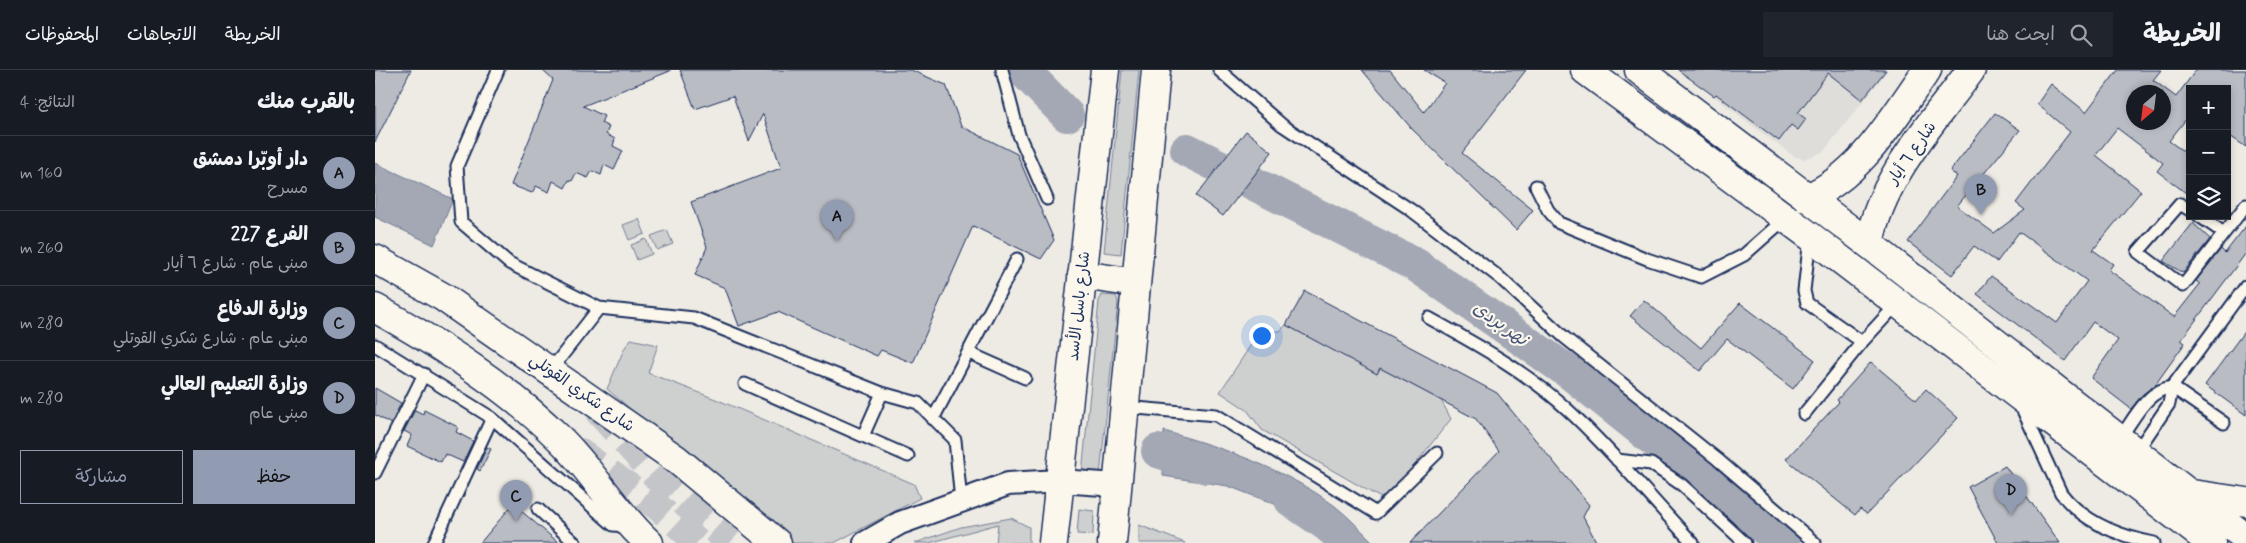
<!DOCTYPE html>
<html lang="ar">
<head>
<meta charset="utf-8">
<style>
	body { margin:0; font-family:Mynerve,"Playpen Sans Arabic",sans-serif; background:#20242c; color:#f1f3f6; direction:rtl }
	.controls { position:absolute; right:15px; top:15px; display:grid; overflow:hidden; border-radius:0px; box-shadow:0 2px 8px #0003 }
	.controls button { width:45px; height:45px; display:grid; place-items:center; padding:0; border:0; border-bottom:1px solid #363941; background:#171b24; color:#f1f3f6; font:25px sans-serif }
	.compass { position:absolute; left:1751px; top:15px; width:45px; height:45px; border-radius:50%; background:#171b24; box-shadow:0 2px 8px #0003; rotate:208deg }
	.you { position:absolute; left:886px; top:265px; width:18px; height:18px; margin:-12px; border:4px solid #fff; border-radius:50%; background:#1a73e8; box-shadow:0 0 0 8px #1a73e833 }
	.badge { display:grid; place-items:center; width:32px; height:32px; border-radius:50%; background:#919bb2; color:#111; font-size:16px; font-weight:700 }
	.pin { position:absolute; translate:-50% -41px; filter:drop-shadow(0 1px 2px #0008) }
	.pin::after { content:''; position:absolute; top:26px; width:18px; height:15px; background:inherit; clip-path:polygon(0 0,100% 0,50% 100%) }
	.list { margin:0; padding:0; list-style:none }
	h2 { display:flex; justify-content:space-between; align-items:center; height:65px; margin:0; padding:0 20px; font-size:21px }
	h2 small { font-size:16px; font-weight:400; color:#9ea1a6 }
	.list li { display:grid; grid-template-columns:32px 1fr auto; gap:15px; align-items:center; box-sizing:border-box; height:75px; padding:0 20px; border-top:1px solid #363941 }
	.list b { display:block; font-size:19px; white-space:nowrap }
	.list p { margin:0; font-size:16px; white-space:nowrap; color:#9ea1a6 }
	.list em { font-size:16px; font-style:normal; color:#9ea1a6 }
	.actions { display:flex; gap:10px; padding:15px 20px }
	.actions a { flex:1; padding:11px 0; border:1px solid #919bb2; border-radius:0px; text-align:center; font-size:18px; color:#919bb2 }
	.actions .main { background:#919bb2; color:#111 }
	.icon { flex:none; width:28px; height:28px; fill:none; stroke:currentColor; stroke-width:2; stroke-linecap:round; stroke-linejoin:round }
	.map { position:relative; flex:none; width:1871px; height:473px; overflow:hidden; direction:ltr }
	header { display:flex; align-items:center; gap:30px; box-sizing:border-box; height:70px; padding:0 25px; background:#171b24; border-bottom:1px solid #363941 }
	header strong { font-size:24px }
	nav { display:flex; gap:28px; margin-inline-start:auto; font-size:18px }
	.search { width:350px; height:45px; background:#20242c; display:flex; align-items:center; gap:12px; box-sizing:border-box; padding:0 18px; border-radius:0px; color:#9ea1a6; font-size:19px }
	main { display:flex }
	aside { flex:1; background:#171b24 }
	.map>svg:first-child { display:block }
</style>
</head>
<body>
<header>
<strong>الخريطة</strong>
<div class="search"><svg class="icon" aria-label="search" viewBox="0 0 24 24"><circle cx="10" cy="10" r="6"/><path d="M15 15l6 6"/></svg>ابحث هنا</div>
<nav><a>الخريطة</a><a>الاتجاهات</a><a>المحفوظات</a></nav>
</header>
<main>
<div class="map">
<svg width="1871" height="473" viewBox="0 0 1871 473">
	<rect width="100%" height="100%" fill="#eeebe4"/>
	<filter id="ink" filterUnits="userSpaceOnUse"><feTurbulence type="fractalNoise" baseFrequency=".02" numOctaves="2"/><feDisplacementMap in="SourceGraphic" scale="10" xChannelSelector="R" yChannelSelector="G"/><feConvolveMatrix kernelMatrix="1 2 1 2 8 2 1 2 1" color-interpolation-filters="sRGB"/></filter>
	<g filter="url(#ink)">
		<path fill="#deddda" d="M 1304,0 L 1513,0 L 1448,82 L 1429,89 L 1418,86 Z"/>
		<path fill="#cecfcf" stroke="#747f96" d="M 747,0 L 764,0 L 746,184 L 729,182 Z
			M 264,149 L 270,164 L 254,170 L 248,155 Z
			M 292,160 L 298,174 L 282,180 L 276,166 Z
			M 271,169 L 277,184 L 262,190 L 256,175 Z
			M 727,225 L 741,226 L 743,232 L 725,405 L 707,404 L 724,231 Z
			M 911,255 L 1002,303 L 1005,298 L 1066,330 L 1076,349 L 1011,431 L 887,360 L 872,340 L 845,322 L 885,261 L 905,261 Z
			M 256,269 L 283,275 L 273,303 L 343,330 L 539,414 L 545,428 L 459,473 L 411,473 L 232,319 L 249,279 Z
			M 704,439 L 719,441 L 718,465 L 702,464 Z
			M 636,448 L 654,457 L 654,473 L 621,473 L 623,454 L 554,473 L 540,473 L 586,457 Z
			M 764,455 L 810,473 L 764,473 Z"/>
		<path fill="#a3a8b4" stroke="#6d7892" d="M 0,93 L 78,129 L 59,175 L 0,147 Z
			M 789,361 C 849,378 910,399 960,436 C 974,447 987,461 999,473 L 974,473 L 951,454 L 853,416 L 788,406 Z"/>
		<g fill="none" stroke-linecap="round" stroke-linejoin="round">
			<path stroke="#a3a8b4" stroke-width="34" d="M 648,0 L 692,45
				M 812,80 L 1041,195 L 1195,303 L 1408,473
				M 783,381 L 832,397
				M 916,430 L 951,454 L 974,473"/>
		</g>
		<path fill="#b9bcc3" stroke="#1b2f5e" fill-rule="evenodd" d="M 0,0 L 36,0 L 0,72 Z
			M 167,0 L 295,0 L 295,1 L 208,36 L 229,46 L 226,53 L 234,57 L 231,64 L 240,69 L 238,76 L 248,81 L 239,100 L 229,95 L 226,105 L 217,101 L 213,108 L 201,103 L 197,111 L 194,110 L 190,118 L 178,111 L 174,122 L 161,116 L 157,123 L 136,115 L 178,10 Z
			M 305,0 L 536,0 L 571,15 L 586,56 L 642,84 L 679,170 L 666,189 L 598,156 L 538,293 L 506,280 L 502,286 L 403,242 L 364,256 L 350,218 L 320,205 L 332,177 L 316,132 L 406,98 L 388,44 L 374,71 L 358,26 L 320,39 Z
			M 987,0 L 1015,0 L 1049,42 L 1070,13 L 1049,0 L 1151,0 L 1087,83 L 1158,140 L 1141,160 L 1037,59 Z
			M 1303,0 L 1511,0 L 1487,30 L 1453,3 L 1423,43 L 1431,49 L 1423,60 L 1416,55 L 1404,71 L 1341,24 L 1339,26 Z
			M 1743,0 L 1786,0 L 1778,10 L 1801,27 L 1821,0 L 1871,0 L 1871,77 L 1852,64 L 1852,19 L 1815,19 L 1815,44 L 1794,71 L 1815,86 L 1815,126 L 1782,101 L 1788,93 L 1742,58 L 1721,85 L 1766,121 L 1718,180 L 1738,194 L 1734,200 L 1799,247 L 1825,214 L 1821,211 L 1846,179 L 1850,183 L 1871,156 L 1871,183 L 1806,270 L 1810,273 L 1780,315 L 1768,324 L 1756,339 L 1716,308 L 1743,270 L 1718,252 L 1690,291 L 1602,224 L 1616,206 L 1682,253 L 1712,211 L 1644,162 L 1622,192 L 1599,176 L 1577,205 L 1533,172 L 1582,106 L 1575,101 L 1620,43 L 1645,60 L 1582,136 L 1619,163 L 1650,140 L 1641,133 L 1695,62 L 1662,34 L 1676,14 L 1711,42 ZM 1758,22 L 1788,22 L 1788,52 L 1758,52 Z
			M 871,61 L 897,82 L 848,146 L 821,126 Z
			M 1818,153 L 1835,169 L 1808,203 L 1788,191 Z
			M 930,221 L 1122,323 L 1214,435 L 1208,447 L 1222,473 L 1035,473 L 1124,381 L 1101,349 L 1005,298 L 1002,304 L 911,255 Z
			M 1269,230 L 1326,278 L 1365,233 L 1440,290 L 1418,319 L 1352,269 L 1325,301 L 1255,246 Z
			M 1871,259 L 1871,345 L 1830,315 Z
			M 1496,292 L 1541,330 L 1551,319 L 1583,348 L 1492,444 L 1485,439 L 1480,445 L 1411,389 L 1464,332 L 1462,330 Z
			M 0,318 L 26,333 L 16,354 L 0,345 Z
			M 40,340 L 48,344 L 49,340 L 83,357 L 81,362 L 98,371 L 88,392 L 70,384 L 66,392 L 32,376 L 37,365 L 29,361 Z
			M 112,377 L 116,379 L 105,401 L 102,399 Z
			M 1630,396 L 1685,473 L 1623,473 L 1593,417 Z
			M 138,434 L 184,473 L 105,473 Z"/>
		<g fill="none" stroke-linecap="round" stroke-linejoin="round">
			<path stroke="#c4c5c9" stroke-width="28" stroke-dasharray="28 14" stroke-linecap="butt" d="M 222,340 L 289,415 L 355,473
				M 200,379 L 283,437 L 323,473"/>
			<g stroke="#1b2f5e" stroke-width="15">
				<path id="service" d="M 123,0 L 82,96 L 86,152 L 134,193 L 224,238 L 319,248 L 507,323 L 543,333 L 580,370 L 586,431
					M 627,0 L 644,65 L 672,129
					M 844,0 L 907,55 L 1036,140 L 1124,207 L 1189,267 L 1342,389 L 1440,473
					M 1161,116 L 1173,140 L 1184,153 L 1272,189 L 1326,207 L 1369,185 L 1411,148
					M 1815,140 L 1805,134 L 1763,182 L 1808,216 L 1871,135
					M 1824,146 L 1849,163
					M 1435,168 L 1429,221 L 1432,233 L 1487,272 L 1523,233
					M 1054,248 C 1103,275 1152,302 1193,340 C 1238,381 1276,429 1318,473
					M 0,275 L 117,348 L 59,473
					M 594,283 L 650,308
					M 175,301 L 224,238
					M 370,314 L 533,386
					M 1646,336 L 1686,423 C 1708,452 1744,466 1779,473
					M 750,337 L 841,345 L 1001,443 L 1062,383
					M 1429,344 L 1487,272
					M 117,348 L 238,455 L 252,456
					M 558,349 L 642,189
					M 488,366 L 507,323
					M 1745,368 C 1759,349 1772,320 1797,317 L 1849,353
					M 1762,381 L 1794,334 L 1797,317 L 1871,216
					M 1242,390 L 1276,394 L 1307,415 L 1370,473
					M 0,403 L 49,304
					M 163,439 L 200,473"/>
			</g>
			<g stroke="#1b2f5e" stroke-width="26">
				<path id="minor" d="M 490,473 L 525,453 L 633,414 L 685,411 L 742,415"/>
			</g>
			<g stroke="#1b2f5e" stroke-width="31">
				<path id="secondary" d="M 1432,128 C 1488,104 1518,47 1552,0
					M 1494,174 C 1506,107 1557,54 1596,0"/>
			</g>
			<g stroke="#1b2f5e" stroke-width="31">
				<path id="primary" d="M 1210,0 L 1435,166 L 1836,473
					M 1264,0 L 1494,174 L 1871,468
					M 707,205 L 761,213
					M 678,473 L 730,0
					M 737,473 L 781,0"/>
			</g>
			<g stroke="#1b2f5e" stroke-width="31">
				<path id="trunk" d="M 0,189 L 68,227 L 301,389 L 402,473
					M 0,238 C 66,275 131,316 185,369 C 218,401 240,442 274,473
					M 1817,424 L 1871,432"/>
			</g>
			<use href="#service" stroke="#fbf7ec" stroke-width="11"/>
			<use href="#minor" stroke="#fbf7ec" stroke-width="22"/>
			<use href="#secondary" stroke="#fbf7ec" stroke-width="28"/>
			<use href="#primary" stroke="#fbf7ec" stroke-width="28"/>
			<use href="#trunk" stroke="#fbf7ec" stroke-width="28"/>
		</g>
	</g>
	<g text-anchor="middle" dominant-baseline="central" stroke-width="4.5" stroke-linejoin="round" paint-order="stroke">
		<g font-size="16" fill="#1b2f5e" stroke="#fbf7ec">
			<text transform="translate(1537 83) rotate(-55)">شارع ٦ أيار</text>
			<text transform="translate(704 236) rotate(-84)">شارع باسل الأسد</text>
			<text transform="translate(207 323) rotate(35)">شارع شكري القوتلي</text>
		</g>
		<g font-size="18" font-style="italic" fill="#445378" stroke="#fbf7ec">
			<text transform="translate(1125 254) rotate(35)">نهر بردى</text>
		</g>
	</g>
</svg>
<div class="controls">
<button>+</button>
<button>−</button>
<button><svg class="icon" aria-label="layers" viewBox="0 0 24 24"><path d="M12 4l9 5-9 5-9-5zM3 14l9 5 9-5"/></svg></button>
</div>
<svg class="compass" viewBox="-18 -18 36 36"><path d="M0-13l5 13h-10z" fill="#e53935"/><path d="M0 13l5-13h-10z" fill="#9ea1a6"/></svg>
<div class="you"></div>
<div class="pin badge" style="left:462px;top:171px">A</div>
<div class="pin badge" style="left:1606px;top:145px">B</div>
<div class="pin badge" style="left:141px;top:451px">C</div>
<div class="pin badge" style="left:1636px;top:445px">D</div>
</div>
<aside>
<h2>بالقرب منك<small>النتائج: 4</small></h2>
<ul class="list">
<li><span class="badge">A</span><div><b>دار أوبّرا دمشق</b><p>مسرح</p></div><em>160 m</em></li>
<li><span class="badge">B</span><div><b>الفرع 227</b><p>مبنى عام · شارع ٦ أيار</p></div><em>260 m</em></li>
<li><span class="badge">C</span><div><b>وزارة الدفاع</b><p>مبنى عام · شارع شكري القوتلي</p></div><em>280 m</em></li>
<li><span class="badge">D</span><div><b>وزارة التعليم العالي</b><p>مبنى عام</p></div><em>280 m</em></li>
</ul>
<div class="actions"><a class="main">حفظ</a><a>مشاركة</a></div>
</aside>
</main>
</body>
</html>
